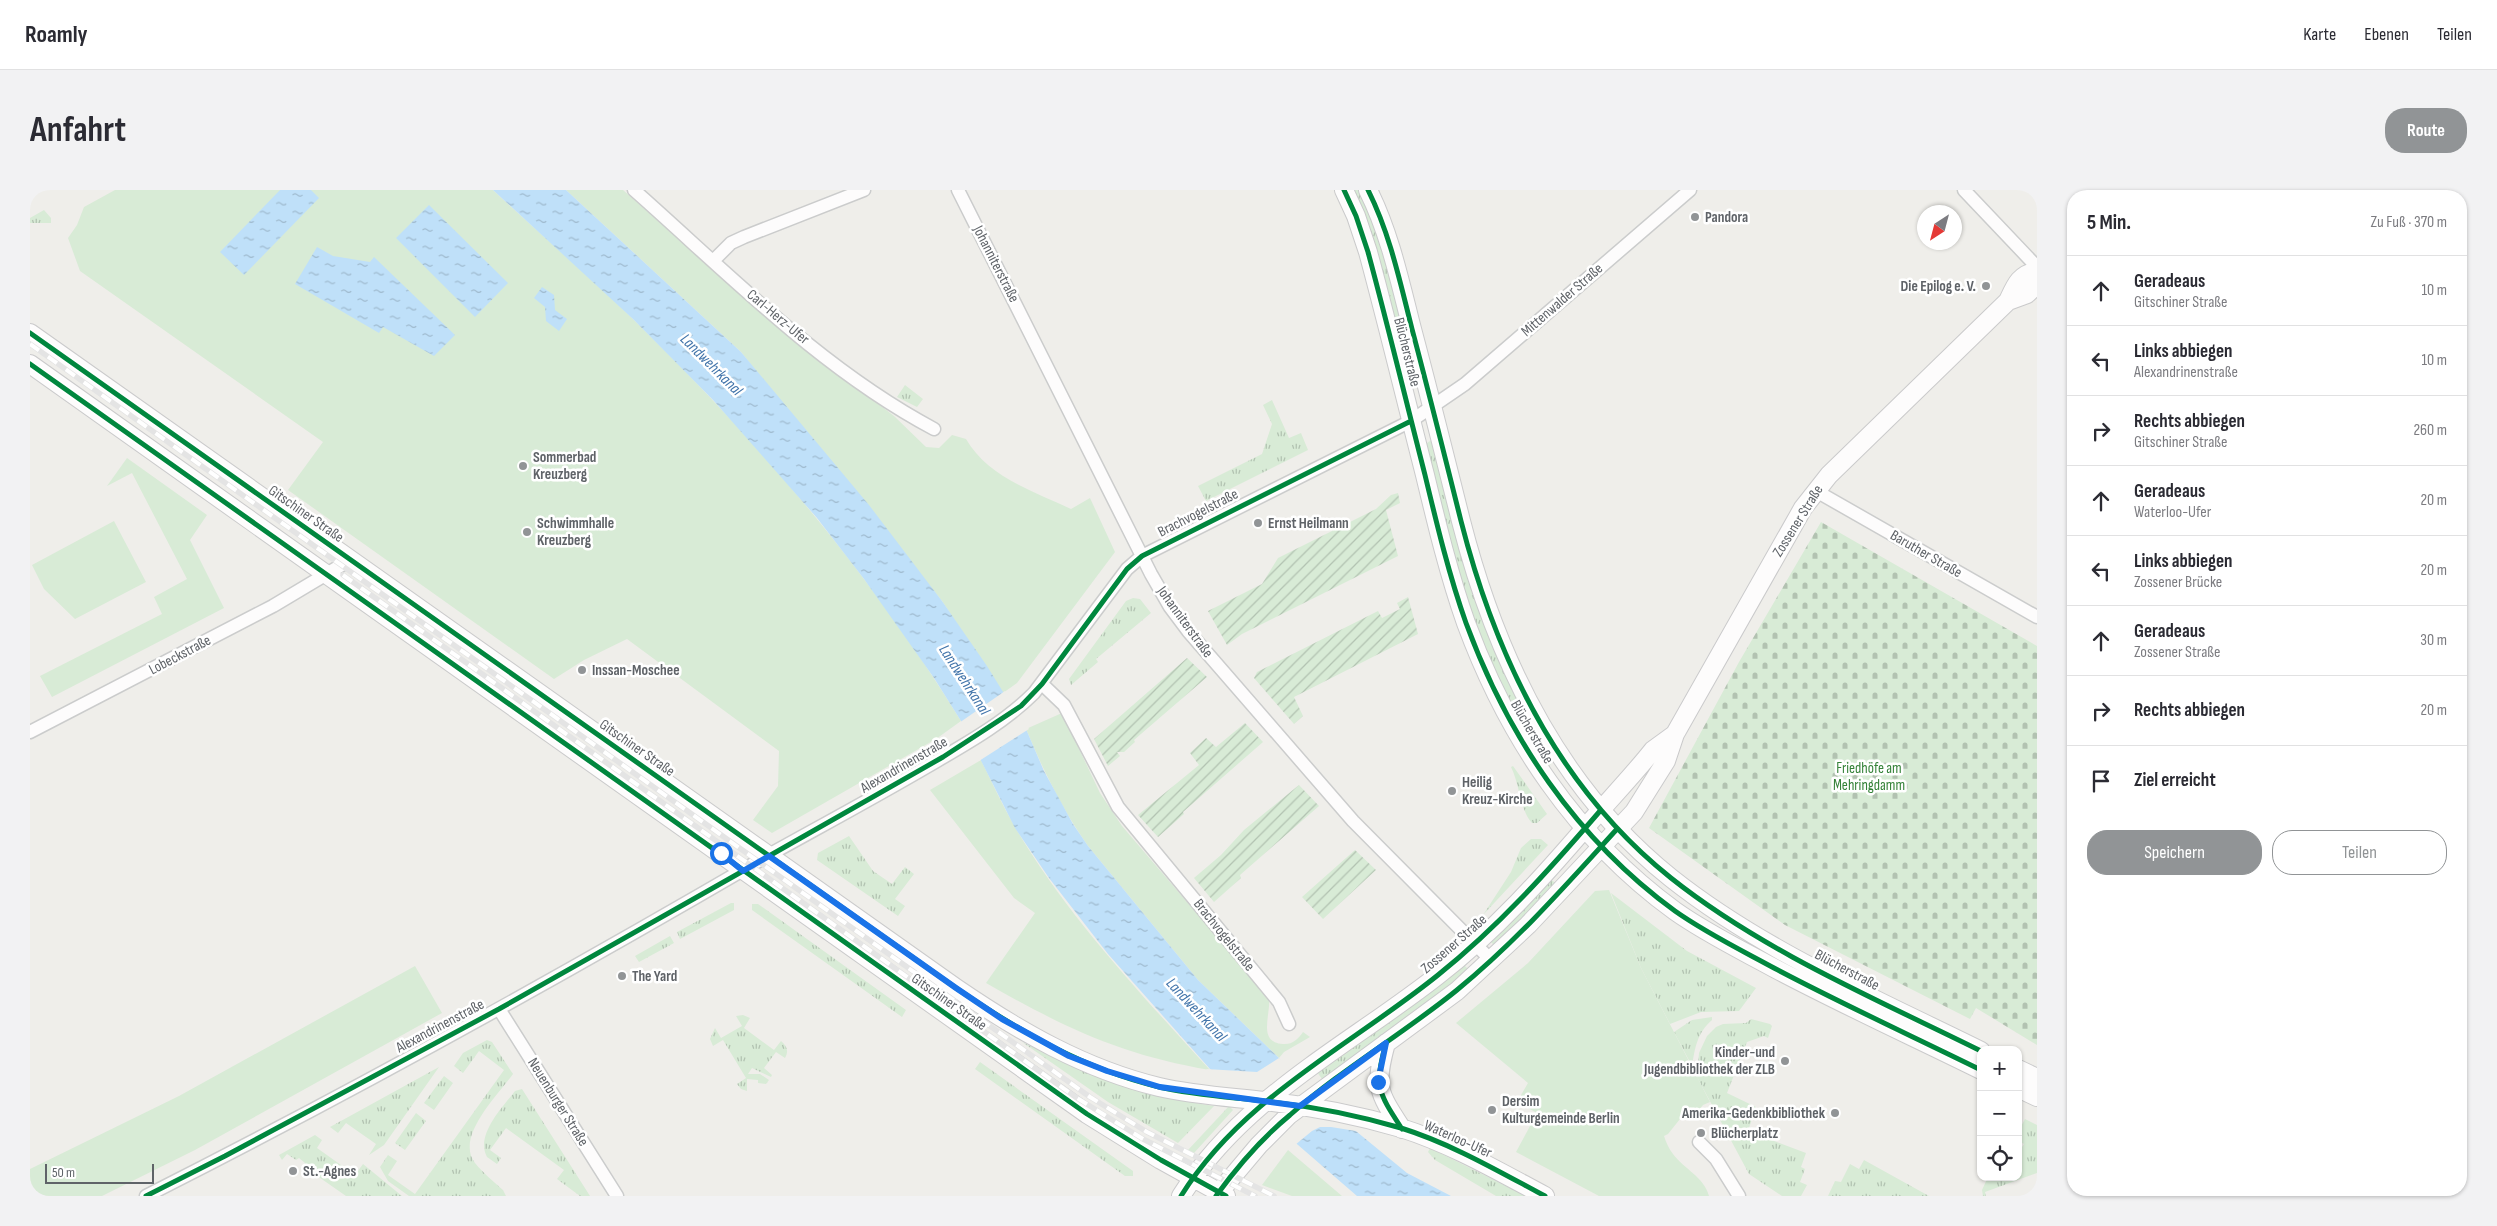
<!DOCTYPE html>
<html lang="de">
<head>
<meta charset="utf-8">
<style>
	body { margin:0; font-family:"Sofia Sans Condensed",sans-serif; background:#f2f2f3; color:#2b2b33 }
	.controls { position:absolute; right:15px; bottom:15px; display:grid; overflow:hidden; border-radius:10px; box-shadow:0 1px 4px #0004 }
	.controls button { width:45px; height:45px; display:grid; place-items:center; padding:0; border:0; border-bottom:1px solid #e1e1e2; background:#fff; color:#2b2b33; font:25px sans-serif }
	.compass { position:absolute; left:1887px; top:15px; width:45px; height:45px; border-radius:50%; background:#fff; box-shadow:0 1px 4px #0004; rotate:216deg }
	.scale { position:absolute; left:15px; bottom:12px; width:109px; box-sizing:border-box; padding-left:5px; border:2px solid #5f6368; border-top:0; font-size:14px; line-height:18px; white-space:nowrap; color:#5f6368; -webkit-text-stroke:4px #fff; paint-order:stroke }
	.stop { position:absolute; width:15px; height:15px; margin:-11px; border:4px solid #1a73e8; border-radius:50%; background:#fff }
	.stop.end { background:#1a73e8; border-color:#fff; box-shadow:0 1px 5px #0008 }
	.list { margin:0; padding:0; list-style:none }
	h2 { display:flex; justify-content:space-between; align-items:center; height:65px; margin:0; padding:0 20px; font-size:21px }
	h2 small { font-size:16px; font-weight:400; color:#7c7c81 }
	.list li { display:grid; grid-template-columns:32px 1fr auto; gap:15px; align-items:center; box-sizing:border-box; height:70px; padding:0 20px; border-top:1px solid #e1e1e2 }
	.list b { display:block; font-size:19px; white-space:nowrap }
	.list p { margin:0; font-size:16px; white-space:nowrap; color:#7c7c81 }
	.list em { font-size:16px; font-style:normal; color:#7c7c81 }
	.actions { display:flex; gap:10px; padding:15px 20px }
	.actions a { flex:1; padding:11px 0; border:1px solid #919496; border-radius:20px; text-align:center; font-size:18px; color:#919496 }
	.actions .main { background:#919496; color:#fff }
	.icon { flex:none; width:28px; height:28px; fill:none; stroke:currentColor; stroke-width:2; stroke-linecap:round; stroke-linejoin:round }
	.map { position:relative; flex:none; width:2007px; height:1006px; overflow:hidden; border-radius:20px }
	header { display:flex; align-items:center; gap:30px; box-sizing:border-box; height:70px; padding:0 25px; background:#fff; border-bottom:1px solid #e1e1e2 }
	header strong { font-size:24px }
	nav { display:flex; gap:28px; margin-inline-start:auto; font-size:18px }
	.intro { display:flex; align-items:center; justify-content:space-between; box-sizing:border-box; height:120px; padding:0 30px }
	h1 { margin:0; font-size:35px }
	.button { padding:12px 22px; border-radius:20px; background:#919496; color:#fff; font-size:18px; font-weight:700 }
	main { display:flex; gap:30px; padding:0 30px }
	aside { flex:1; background:#fff; border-radius:20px; box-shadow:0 1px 4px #0004 }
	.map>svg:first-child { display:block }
</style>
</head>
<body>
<header>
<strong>Roamly</strong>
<nav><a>Karte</a><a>Ebenen</a><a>Teilen</a></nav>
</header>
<div class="intro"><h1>Anfahrt</h1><a class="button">Route</a></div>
<main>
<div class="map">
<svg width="2007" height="1006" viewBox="0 0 2007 1006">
	<defs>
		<pattern id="grass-tufts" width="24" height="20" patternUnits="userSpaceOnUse" patternTransform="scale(1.25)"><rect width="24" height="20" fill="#d8ebd6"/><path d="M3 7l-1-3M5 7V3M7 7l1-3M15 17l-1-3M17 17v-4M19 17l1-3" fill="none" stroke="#b2c2b1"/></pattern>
		<pattern id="cemetery-stones" width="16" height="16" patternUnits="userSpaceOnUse" patternTransform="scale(1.25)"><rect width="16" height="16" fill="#d8ebd6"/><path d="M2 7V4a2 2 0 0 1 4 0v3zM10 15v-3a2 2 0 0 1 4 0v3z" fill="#b2c2b1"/></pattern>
		<pattern id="garden-furrows" width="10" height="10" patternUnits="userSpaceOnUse" patternTransform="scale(1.25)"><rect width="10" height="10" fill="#d8ebd6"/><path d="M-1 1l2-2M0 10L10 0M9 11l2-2" fill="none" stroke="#b2c2b1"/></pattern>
		<pattern id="water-ripples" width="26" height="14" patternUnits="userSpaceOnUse" patternTransform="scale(1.25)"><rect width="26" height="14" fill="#bfe0f9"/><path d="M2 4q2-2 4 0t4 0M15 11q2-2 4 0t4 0" fill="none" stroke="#9eb9cd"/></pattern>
	</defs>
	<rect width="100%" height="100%" fill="#efeeea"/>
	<path fill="url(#grass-tufts)" d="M 1321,0 L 1331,0 L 1347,37 L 1389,194 L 1380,200 Z
		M 14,20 L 21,28 L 21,33 L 0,33 L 0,28 Z
		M 875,195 L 893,209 L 887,217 L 867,207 Z
		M 1242,210 L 1259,248 L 1271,243 L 1278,260 L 1176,311 L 1168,296 L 1232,264 L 1242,234 L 1233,215 Z
		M 1403,249 L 1523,570 L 1519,577 L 1482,522 L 1441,428 L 1394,255 Z
		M 1103,408 L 1110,409 L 1121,423 L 1066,469 L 1068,472 L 1041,495 L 1039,489 L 1096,411 Z
		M 1483,576 L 1517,624 L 1507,633 L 1502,633 C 1490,620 1490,595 1481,577 Z
		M 819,646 L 843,681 L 862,694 L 875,677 L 884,684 L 865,709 L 875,716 L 868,726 L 787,670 L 788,663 Z
		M 1501,649 L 1511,649 L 1518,655 L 1453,725 L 1481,682 L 1491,658 Z
		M 1519,688 L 1528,695 L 1465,756 L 1460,751 Z
		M 1581,703 L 1657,761 L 1726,798 L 1709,821 L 1671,822 L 1640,834 L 1611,778 Z
		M 701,713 L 704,713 L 704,720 L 650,749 L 647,742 Z
		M 722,714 L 728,714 L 876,820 L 872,827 L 722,720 Z
		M 640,746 L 644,753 L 609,772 L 605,766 Z
		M 1433,774 L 1439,780 L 1391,818 L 1292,889 L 1287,882 Z
		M 713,825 L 720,828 L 714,838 L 744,860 L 751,851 C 757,856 759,861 755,868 L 746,862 L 734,878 L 742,885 L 741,887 L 722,878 L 718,884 L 730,884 L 739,890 L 736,894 L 728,893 L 728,890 L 717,889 L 717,901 L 711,899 L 707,894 L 716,888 L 693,850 L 683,856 L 680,849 L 685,838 L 691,848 L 712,836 L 706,826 Z
		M 1682,827 L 1682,830 C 1667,843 1665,858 1662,876 L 1644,842 L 1662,830 Z
		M 1721,829 L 1740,834 L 1742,836 L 1738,848 L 1734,846 L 1717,852 L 1697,903 L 1726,917 L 1718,941 L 1776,963 L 1771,977 L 1775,979 L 1770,992 L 1777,995 L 1771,1006 L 1752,1006 L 1719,984 L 1667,887 L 1669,863 L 1677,846 L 1686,837 L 1693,834 L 1716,833 Z
		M 457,850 L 462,852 L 483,884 C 467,906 425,947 445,973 C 453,983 464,992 473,1000 L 476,1006 L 379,1006 L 358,991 L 350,977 L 358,965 L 367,971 L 358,985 L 385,1004 L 474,880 L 449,861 L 433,883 L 424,876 L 433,863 Z
		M 992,852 C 1052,880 1117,906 1184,916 L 1148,953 L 1078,912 Z
		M 950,872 L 1103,981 L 1103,986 L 1095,986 L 945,879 Z
		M 409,877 L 354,955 L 339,965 L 346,954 L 316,933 L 308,943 L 300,937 Z
		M 414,886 L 423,893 L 404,920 L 394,913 Z
		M 492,899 L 560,1006 L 550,1006 L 527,989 L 534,980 L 476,938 L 460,960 L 471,968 L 467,974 L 457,967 C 445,945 473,917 485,901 Z
		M 1199,916 L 1203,920 L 1164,963 L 1158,960 Z
		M 386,923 L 396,931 L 375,960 L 365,953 Z
		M 1995,929 L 2007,935 L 2007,983 L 1955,1002 L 1956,1006 L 1953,1006 L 1952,1000 L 1958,987 L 1970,991 L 1972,987 L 1988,987 L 1988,963 L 1994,954 L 1988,951 L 1988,942 Z
		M 285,945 L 292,950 L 287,958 L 325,985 L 333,974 L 372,1006 L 316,1006 L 273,976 L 275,973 L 269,968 L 266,970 L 257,964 L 252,970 L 249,965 Z
		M 1400,958 L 1496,1006 L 1466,1006 L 1405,970 L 1398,962 Z
		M 1834,970 L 1899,1006 L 1798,1006 L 1805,991 L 1811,992 L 1820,974 L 1829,979 Z"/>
	<path fill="url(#cemetery-stones)" d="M 1791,332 L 2007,456 L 2007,855 L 1946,818 L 1940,829 L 1755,735 L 1619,638 L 1709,472 Z"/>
	<path fill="#d8ebd6" d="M 85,0 L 463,0 C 510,44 559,86 605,131 C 728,251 841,384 931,531 L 906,549 L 742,643 L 723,630 L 748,596 L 749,561 L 597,449 L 554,470 L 524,489 L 258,300 L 293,252 L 50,81 L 38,48 L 47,35 L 54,17 Z
		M 536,0 L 593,0 L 757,144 L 864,226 L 896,257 L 909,258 L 922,245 L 936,249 C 958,287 1003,301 1041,319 L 1060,308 L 1085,362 L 987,493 L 973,503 L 912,411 L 711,162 Z
		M 97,268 L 177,325 L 160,350 L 194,418 L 22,507 L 10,486 L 132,424 L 124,407 L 157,389 L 102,283 L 77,296 Z
		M 84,331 L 116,392 L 45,429 L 14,399 L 2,375 Z
		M 1032,523 L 1070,603 L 1092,636 L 1239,808 C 1241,825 1227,852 1253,854 C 1262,855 1268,849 1273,842 L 1280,847 L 1254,862 L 1249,868 L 1168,790 L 1058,656 C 1032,619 1013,580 996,539 Z
		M 951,570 C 962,592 972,615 985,637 C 1037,726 1111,804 1180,880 C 1091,865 1033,837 956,793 L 1005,723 L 984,708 L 900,600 Z
		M 1579,700 L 1611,778 L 1680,912 L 1673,915 L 1668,921 L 1650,929 L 1638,944 L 1634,946 C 1636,952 1639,959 1643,964 C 1654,979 1674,987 1679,1006 L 1569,1006 L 1486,962 L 1507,923 L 1487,912 L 1498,893 L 1426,833 L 1498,773 L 1565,701 Z
		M 385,776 L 412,823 L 165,960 L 72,1006 L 0,1006 L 0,979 L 149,906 Z
		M 1258,960 L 1312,1006 L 1262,1006 L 1232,995 Z"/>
	<path fill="url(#garden-furrows)" d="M 1368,303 L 1370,313 L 1356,320 L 1368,366 L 1212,444 L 1197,455 L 1178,421 L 1232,394 L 1248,368 L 1346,319 L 1361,305 Z
		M 1378,407 L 1388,444 L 1264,507 L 1273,526 L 1264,534 L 1224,488 L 1227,482 L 1348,421 L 1352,428 L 1370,419 L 1367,413 Z
		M 1157,468 L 1177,487 L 1104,550 L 1105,552 L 1094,562 L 1087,562 L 1090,566 L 1078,576 L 1064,549 Z
		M 1215,533 L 1233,552 L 1153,622 L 1154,624 L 1128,647 L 1108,625 L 1169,575 L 1160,563 L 1176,548 L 1186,557 Z
		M 1269,595 L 1289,616 L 1210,685 L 1211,688 L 1184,712 L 1164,688 L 1191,665 L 1214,640 Z
		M 1325,660 L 1346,680 L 1293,729 L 1272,707 Z"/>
	<path fill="url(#water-ripples)" d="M 250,0 L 281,0 L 289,8 L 214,85 L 190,62 Z
		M 463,0 L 536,0 L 711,162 L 839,315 L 912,411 L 957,476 L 996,539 L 1014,581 L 1043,634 L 1058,656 L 1168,790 L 1249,868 L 1271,896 L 1377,983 L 1421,1006 L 1327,1006 L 1180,879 L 1078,764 L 1019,688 L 985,638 L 931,531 L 904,488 L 834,389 L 787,328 L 683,210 L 604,130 Z
		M 399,15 L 478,93 L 445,127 L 366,48 Z
		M 287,57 L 303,66 L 340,72 L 344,67 L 425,145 L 404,166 L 353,137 L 349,143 L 265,94 Z
		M 512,97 L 524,105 L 525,120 L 537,129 L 529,141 L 516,131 L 515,117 L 504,108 Z"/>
	<path fill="#efeeea" d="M 975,501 L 999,539 L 949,571 L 929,533 Z
		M 1249,868 L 1257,875 L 1273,894 L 1332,942 L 1301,937 L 1290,937 L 1282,941 L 1265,955 L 1176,879 L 1227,882 Z"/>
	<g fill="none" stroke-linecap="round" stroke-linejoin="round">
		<g stroke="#cbcccc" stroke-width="15">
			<path id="street" d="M 604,0 C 699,84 791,179 904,239
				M 928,0 L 1121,384 L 1140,417 L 1158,441 L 1323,631 L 1462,771
				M 1934,0 L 2007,77
				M 684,70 L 701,53 L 714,47 L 834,0
				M 1786,301 L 2007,427
				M 1012,494 L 1034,515 L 1088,617 L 1249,812 L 1259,834
				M 0,542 L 243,416 L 320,370
				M 469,819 L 587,1006
				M 1669,952 L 1686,969 L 1709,1006
				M 116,1006 C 326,900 533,785 737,666 C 791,636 845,607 898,576 C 934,555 974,533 1004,503 L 1097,379 L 1112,366 L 1381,231 L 1435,194 L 1660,0"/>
		</g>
		<g stroke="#cacacb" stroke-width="20">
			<path id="secondary" d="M 1314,0 L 1326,26 L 1338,62 C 1358,136 1376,211 1395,285 C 1407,335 1419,385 1436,433 C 1478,547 1546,649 1645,721 C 1676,743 1711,760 1744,778 C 1812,814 1882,846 1951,880
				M 1338,0 C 1360,44 1370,92 1382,139 C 1399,203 1415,267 1431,331 C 1466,468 1528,598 1641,688 C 1733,761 1846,809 1951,861
				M 1978,111 L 1997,104 L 2007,94
				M 0,143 L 926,798 C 989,841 1054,879 1129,897 C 1164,905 1199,907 1234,911 C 1280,916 1327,925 1371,938 C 1422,954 1468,981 1515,1006
				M 0,174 L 1057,924 L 1131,970 L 1196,1006
				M 1356,853 C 1344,897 1348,902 1372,939
				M 1988,879 L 2007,888
				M 1988,898 L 2007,907
				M 1151,1006 C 1212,908 1319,855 1407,786 C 1465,741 1514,686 1561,631 C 1582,607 1604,584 1623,560 L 1645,544
				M 1186,1006 L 1229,955 L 1259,925 L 1427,801 L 1498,735 L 1604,622 L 1636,571 L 1645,544 L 1773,318 L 1799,285 L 1978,111 C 1985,96 1989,84 2007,81"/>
		</g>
		<use href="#street" stroke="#fdfcfc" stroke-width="12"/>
		<use href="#secondary" stroke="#fdfcfc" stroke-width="18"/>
		<g stroke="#e4e4e4" stroke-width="5.5">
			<path id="rail" d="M 0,154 L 1060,907 L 1117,942 L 1244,1006
				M 313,385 L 1047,908 L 1113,949 L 1225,1006"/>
		</g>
		<use href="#rail" stroke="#fff" stroke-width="4" stroke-dasharray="11" stroke-linecap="butt"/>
		<g stroke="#fff" stroke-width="8">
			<path id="cycleway" d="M 1314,0 L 1326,26 L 1338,62 C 1358,136 1376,211 1395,285 C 1407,335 1419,385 1436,433 C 1478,547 1546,649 1645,721 C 1676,743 1711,760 1744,778 C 1812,814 1882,846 1951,880
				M 1338,0 C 1360,44 1370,92 1382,139 C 1399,203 1415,267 1431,331 C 1466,468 1528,598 1641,688 C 1733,761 1846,809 1951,861
				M 0,143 L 926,798 C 989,841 1054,879 1129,897 C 1164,905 1199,907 1234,911 C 1280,916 1327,925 1371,938 C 1422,954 1468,981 1515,1006
				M 0,174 L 1057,924 L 1131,970 L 1196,1006
				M 739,666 L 913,567 L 991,516 L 1012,494 L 1097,379 L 1112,366 L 1381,231
				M 1356,853 C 1344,897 1348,902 1372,939
				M 116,1006 L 195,966 L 469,819 L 713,681
				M 1151,1006 C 1212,908 1320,856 1408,785 C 1468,737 1520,679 1570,621
				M 1186,1006 C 1207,977 1232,948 1260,925 C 1312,879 1373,844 1427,800 C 1486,752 1536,695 1587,639"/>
		</g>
		<use href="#cycleway" stroke="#00873e" stroke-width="5"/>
	</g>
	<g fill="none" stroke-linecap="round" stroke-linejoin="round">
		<path stroke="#1a73e8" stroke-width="6" d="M 691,663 L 713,681 L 739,666 L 926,798 L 972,829 L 1039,866 L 1077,881 L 1130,897 L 1270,916 L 1356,853 L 1348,892"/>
	</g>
	<g fill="#919496" stroke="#fff" stroke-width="2">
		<circle cx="1665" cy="27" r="5"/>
		<circle cx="1956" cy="96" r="5"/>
		<circle cx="493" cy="276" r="5"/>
		<circle cx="1228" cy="333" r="5"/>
		<circle cx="497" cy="342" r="5"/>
		<circle cx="552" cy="480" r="5"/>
		<circle cx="1422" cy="601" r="5"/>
		<circle cx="592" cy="786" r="5"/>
		<circle cx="1755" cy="871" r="5"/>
		<circle cx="1462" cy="920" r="5"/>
		<circle cx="1805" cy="923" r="5"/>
		<circle cx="1671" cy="943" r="5"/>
		<circle cx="263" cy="981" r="5"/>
	</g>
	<g text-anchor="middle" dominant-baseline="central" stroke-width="5" stroke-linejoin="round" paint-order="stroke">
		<g font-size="15" font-weight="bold" fill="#5f6368" stroke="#fff" text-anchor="start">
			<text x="1675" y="27">Pandora</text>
			<text x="1946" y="96" text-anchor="end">Die Epilog e. V.</text>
			<text x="503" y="267">Sommerbad<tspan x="503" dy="17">Kreuzberg</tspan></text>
			<text x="507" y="333">Schwimmhalle<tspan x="507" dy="17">Kreuzberg</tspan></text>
			<text x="1238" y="333">Ernst Heilmann</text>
			<text x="562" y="480">Inssan-Moschee</text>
			<text x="1432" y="592">Heilig<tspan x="1432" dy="17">Kreuz-Kirche</tspan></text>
			<text x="602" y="786">The Yard</text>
			<text x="1745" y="862" text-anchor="end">Kinder-und<tspan x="1745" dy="17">Jugendbibliothek der ZLB</tspan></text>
			<text x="1472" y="911">Dersim<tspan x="1472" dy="17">Kulturgemeinde Berlin</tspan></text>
			<text x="1795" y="923" text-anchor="end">Amerika-Gedenkbibliothek</text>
			<text x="1681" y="943">Blücherplatz</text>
			<text x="273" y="981">St.-Agnes</text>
		</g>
		<g font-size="15" fill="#5f6368" stroke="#fff">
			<text transform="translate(966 74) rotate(63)">Johanniterstraße</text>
			<text transform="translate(1532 110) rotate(-41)">Mittenwalder Straße</text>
			<text transform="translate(748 127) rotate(40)">Carl-Herz-Ufer</text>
			<text transform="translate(1377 162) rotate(76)">Blücherstraße</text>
			<text transform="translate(1168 323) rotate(-27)">Brachvogelstraße</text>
			<text transform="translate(276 324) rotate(35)">Gitschiner Straße</text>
			<text transform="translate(1768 331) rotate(-58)">Zossener Straße</text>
			<text transform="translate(1896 364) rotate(30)">Baruther Straße</text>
			<text transform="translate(1155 432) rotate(54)">Johanniterstraße</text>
			<text transform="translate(150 465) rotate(-28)">Lobeckstraße</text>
			<text transform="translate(1502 542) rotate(60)">Blücherstraße</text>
			<text transform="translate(607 558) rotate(35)">Gitschiner Straße</text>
			<text transform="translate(874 575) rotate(-30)">Alexandrinenstraße</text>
			<text transform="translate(1194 745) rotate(51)">Brachvogelstraße</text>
			<text transform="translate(1424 754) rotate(-41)">Zossener Straße</text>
			<text transform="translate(1817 780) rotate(28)">Blücherstraße</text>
			<text transform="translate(919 812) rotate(35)">Gitschiner Straße</text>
			<text transform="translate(410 836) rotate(-28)">Alexandrinenstraße</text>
			<text transform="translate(528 912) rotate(58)">Neuenburger Straße</text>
			<text transform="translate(1428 949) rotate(24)">Waterloo-Ufer</text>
		</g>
		<g font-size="15" fill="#348238" stroke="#fff">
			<text x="1839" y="578">Friedhöfe am<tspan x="1839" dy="17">Mehringdamm</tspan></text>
		</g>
		<g font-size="16" font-style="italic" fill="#4174aa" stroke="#fff">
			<text transform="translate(681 175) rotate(45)">Landwehrkanal</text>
			<text transform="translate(934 490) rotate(57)">Landwehrkanal</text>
			<text transform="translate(1166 820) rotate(47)">Landwehrkanal</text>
		</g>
	</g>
</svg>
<div class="controls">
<button>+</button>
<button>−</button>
<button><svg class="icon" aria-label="locate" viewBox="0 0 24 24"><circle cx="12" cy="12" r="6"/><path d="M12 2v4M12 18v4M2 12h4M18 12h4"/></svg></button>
</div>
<svg class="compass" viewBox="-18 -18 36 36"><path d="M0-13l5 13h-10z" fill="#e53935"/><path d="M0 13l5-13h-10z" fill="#7c7c81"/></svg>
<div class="scale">50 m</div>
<div class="stop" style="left:691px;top:663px"></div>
<div class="stop end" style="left:1348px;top:892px"></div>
</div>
<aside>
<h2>5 Min.<small>Zu Fuß · 370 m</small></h2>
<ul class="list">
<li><svg class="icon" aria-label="ahead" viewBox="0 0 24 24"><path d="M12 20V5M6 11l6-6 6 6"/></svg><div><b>Geradeaus</b><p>Gitschiner Straße</p></div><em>10 m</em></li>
<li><svg class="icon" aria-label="left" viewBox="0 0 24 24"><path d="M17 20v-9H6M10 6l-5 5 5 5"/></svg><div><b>Links abbiegen</b><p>Alexandrinenstraße</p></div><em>10 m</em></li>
<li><svg class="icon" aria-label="right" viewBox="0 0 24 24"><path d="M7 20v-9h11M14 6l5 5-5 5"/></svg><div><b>Rechts abbiegen</b><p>Gitschiner Straße</p></div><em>260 m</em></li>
<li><svg class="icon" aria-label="ahead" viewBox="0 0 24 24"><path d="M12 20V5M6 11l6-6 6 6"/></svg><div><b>Geradeaus</b><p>Waterloo-Ufer</p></div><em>20 m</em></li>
<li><svg class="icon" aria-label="left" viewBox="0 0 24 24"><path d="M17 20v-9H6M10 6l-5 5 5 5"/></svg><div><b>Links abbiegen</b><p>Zossener Brücke</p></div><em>20 m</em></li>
<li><svg class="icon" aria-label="ahead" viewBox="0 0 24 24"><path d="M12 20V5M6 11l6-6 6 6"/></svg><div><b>Geradeaus</b><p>Zossener Straße</p></div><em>30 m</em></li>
<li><svg class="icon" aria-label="right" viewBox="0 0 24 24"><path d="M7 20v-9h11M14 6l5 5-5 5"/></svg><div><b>Rechts abbiegen</b></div><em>20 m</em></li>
<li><svg class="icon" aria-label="arrive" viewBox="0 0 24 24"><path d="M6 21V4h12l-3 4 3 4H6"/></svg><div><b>Ziel erreicht</b></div></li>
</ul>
<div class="actions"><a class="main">Speichern</a><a>Teilen</a></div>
</aside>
</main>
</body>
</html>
